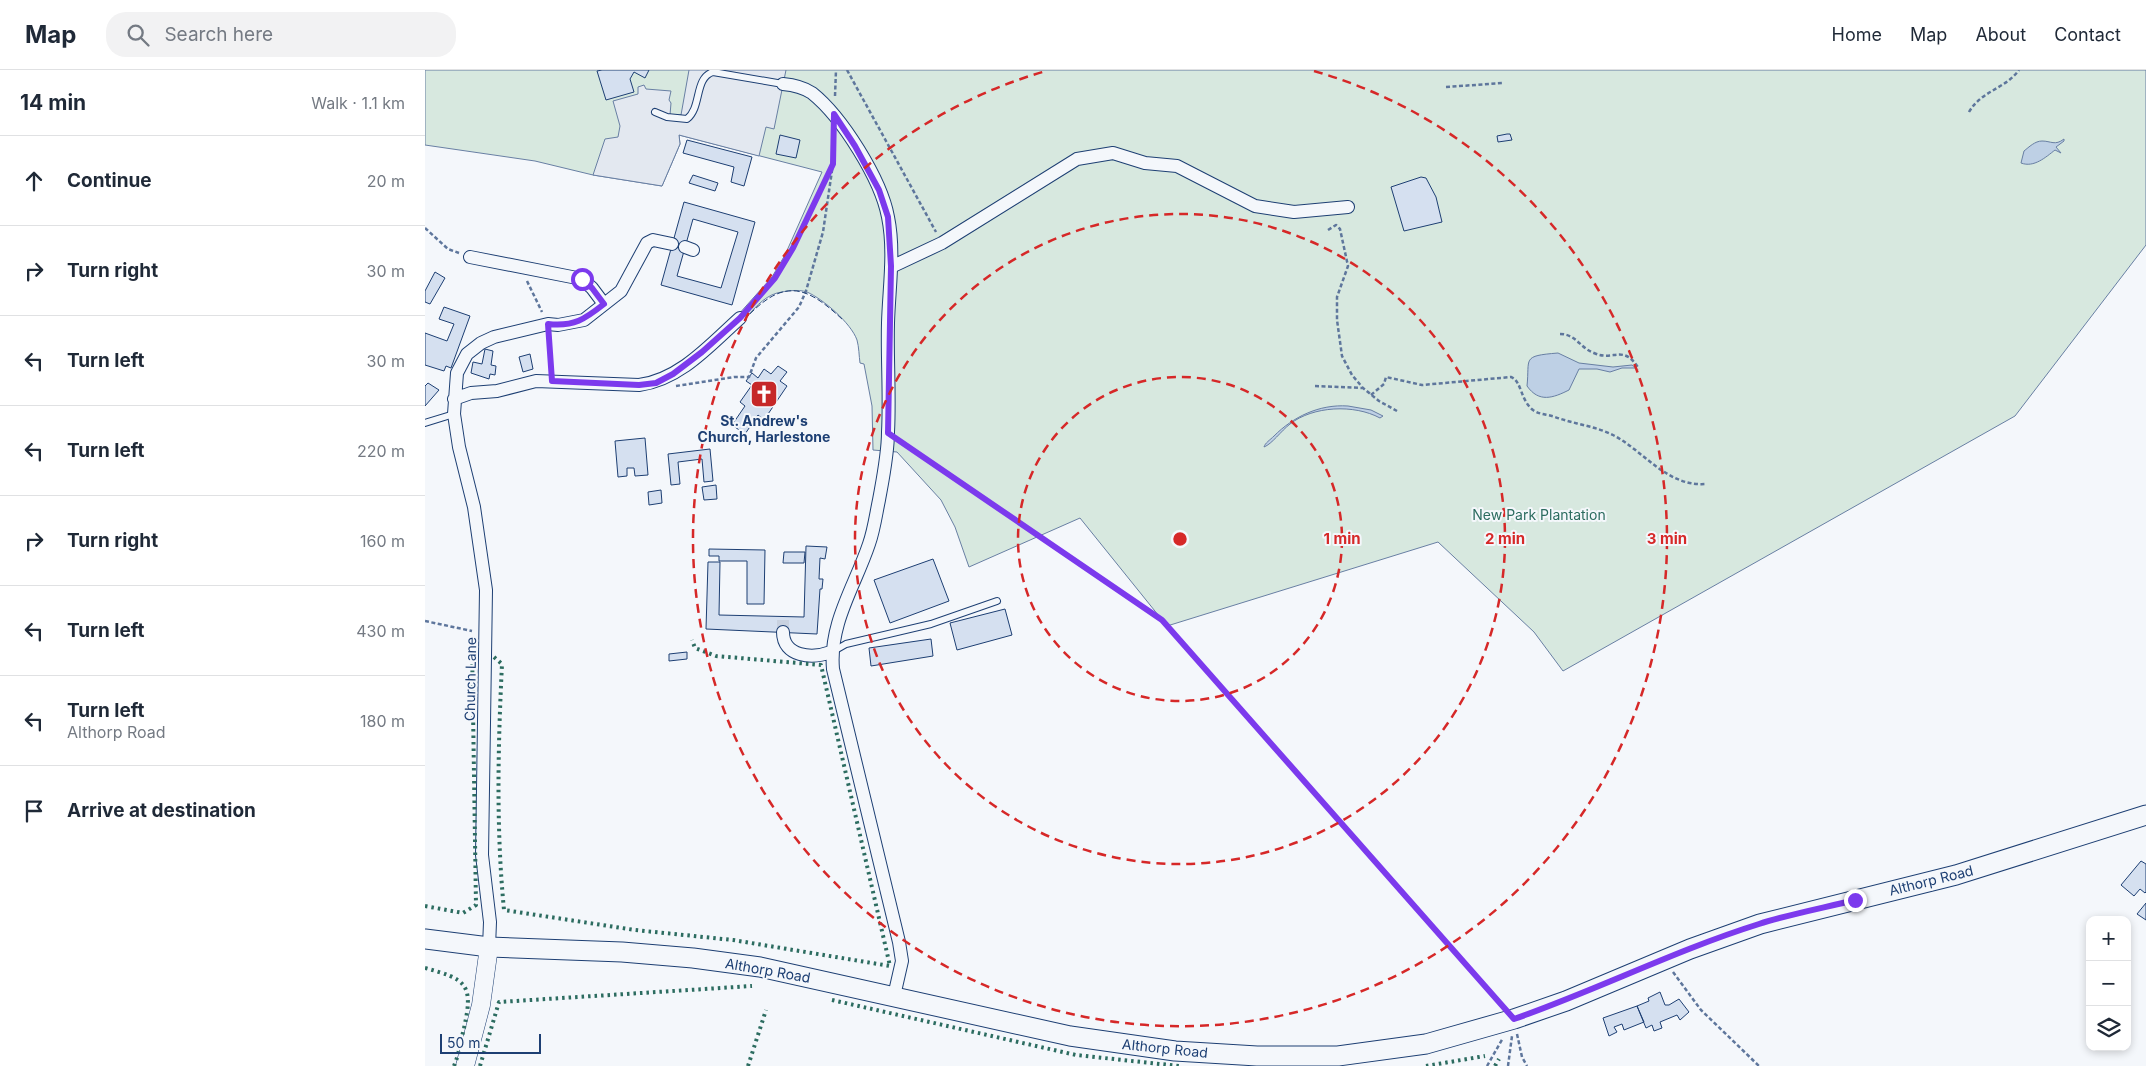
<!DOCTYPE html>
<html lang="en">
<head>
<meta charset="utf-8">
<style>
	body { margin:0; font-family:Inter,sans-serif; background:#f2f2f3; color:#1f2937 }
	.controls { position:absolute; right:15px; bottom:15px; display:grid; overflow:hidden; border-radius:10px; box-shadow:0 2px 8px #0003 }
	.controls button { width:45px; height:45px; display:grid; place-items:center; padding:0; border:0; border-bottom:1px solid #e0e1e3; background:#fff; color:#1f2937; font:25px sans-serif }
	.scale { position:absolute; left:15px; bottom:12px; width:101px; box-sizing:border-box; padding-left:5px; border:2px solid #1d3f73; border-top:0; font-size:14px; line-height:18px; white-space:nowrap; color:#1d3f73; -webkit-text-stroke:4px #f4f7fb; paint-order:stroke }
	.stop { position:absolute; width:15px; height:15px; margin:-11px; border:4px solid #7c3aed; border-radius:50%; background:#fff }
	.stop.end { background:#7c3aed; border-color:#fff; box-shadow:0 1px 5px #0008 }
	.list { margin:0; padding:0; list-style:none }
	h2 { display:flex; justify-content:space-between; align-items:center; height:65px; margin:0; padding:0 20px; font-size:21px }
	h2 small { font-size:16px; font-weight:400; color:#747a83 }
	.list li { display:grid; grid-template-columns:32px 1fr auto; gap:15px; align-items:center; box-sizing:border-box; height:90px; padding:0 20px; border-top:1px solid #e0e1e3 }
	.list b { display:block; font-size:19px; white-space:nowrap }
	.list p { margin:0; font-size:16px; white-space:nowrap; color:#747a83 }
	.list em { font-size:16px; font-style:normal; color:#747a83 }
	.icon { flex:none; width:28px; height:28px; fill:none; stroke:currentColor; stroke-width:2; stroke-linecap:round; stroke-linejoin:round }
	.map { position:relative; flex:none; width:1721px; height:996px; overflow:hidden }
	header { display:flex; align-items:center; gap:30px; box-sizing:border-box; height:70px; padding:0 25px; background:#fff; border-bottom:1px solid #e0e1e3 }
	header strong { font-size:24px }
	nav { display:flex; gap:28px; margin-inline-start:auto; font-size:18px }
	.search { width:350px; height:45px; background:#f2f2f3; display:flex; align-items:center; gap:12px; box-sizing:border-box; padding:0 18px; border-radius:20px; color:#747a83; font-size:19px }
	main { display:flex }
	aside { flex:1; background:#fff }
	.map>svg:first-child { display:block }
</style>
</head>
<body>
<header>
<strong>Map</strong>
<div class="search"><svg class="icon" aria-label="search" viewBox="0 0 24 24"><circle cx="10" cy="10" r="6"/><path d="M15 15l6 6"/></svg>Search here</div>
<nav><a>Home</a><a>Map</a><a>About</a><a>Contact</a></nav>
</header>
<main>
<aside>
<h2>14 min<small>Walk · 1.1 km</small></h2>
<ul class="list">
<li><svg class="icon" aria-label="ahead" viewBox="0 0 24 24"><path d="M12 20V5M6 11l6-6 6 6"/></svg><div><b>Continue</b></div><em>20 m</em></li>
<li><svg class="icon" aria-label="right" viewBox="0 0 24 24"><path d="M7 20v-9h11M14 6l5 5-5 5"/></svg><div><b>Turn right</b></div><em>30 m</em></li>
<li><svg class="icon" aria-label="left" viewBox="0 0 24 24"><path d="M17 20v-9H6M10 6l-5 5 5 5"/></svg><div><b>Turn left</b></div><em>30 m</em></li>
<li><svg class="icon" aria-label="left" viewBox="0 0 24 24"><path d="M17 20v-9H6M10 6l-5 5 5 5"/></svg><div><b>Turn left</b></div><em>220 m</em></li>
<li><svg class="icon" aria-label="right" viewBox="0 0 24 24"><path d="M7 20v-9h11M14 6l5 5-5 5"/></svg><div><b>Turn right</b></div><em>160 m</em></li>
<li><svg class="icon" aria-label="left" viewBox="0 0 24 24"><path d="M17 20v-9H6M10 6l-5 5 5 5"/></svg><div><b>Turn left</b></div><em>430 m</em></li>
<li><svg class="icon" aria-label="left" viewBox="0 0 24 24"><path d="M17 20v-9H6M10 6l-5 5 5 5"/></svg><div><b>Turn left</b><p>Althorp Road</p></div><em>180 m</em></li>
<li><svg class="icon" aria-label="arrive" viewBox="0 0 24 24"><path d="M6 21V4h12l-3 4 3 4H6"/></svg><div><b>Arrive at destination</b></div></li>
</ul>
</aside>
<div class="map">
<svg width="1721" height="996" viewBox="0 0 1721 996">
	<rect width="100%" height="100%" fill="#f4f7fb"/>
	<path fill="#d7e8df" stroke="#687fa3" d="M 0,0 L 1721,0 L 1721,175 L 1590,346 L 1138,601 L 1109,562 L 1013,472 L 742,556 L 655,448 L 544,497 L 530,457 L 516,430 L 472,382 L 448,380 L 447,336 L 439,294 L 435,293 C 434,286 434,277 432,270 C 426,253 398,229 382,222 C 373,219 361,221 352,223 C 338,227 328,240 319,250 L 313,245 L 347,207 L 360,185 L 397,102 L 254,65 L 255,74 L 237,116 L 168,105 L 110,91 L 0,75 Z"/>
	<path fill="#e3e8f0" stroke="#687fa3" d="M 264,0 L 361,0 L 349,59 L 341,57 L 334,86 L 254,65 L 255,74 L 237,116 L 168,105 L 180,69 L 193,67 L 195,56 L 188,31 L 213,24 L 213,17 L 219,15 L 221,19 L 246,21 L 244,30 L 246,33 L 245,45 L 256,45 Z"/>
	<path fill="#bed0e5" stroke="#687fa3" d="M 1639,69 L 1639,71 L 1631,77 L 1636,83 L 1630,80 C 1621,87 1609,98 1596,93 L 1599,81 C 1604,77 1610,71 1617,71 C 1626,71 1630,76 1639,69 Z
		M 1133,283 L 1154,293 L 1188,297 L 1207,295 L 1211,298 L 1197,298 L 1185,302 L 1172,299 L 1154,299 L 1144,320 C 1128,328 1114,333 1102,316 C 1105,288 1096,286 1133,283 Z
		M 923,336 L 946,340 L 958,346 L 955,348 C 929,334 888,336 865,354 C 856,361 847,374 839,377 C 840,373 845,370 849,366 C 868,347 894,334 923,336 Z"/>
	<path fill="#d5e0f0" stroke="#1d3f73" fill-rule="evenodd" d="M 177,0 L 224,0 L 220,8 L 209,2 L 205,9 L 209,22 L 181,30 L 172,1 Z
		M 1082,64 L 1085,64 L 1087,70 L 1073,72 L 1072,66 Z
		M 355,65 L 375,70 L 371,88 L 351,84 Z
		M 262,70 L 327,87 L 319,116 L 306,112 L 309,97 L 258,83 Z
		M 268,105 L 293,113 L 290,121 L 264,113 Z
		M 996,107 L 1001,108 L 1011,127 L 1017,152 L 979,161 L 966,117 Z
		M 259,132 L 330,152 L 307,235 L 236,215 ZM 268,149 L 313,162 L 296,218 L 252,206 Z
		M 10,202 L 20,208 L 5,234 L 0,232 L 0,221 Z
		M 19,237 L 45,246 L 26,298 L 21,296 L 19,301 L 0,295 L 0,263 L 22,271 L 29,254 L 14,249 Z
		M 60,279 L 68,281 L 66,295 L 71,296 L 70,305 L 65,304 L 64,309 L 46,303 L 48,292 L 57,294 Z
		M 105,284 L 108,299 L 98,302 L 94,287 Z
		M 353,296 L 362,302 L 355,311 L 362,316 L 339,350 L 333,345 L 320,364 L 307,355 L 320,336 L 315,332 L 327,315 L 321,311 L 327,303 L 333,308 L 339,299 L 346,304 Z
		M 3,313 L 14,320 L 0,336 L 0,316 Z
		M 220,368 L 223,405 L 210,406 L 209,398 L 202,398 L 202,406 L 193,407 L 190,371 Z
		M 285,379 L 288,411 L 279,412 L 277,389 L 253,392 L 255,414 L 246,415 L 243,384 Z
		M 291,415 L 292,429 L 279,430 L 277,417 Z
		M 236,420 L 237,433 L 224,435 L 223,422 Z
		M 381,476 L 402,477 L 400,489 L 395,488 L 394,509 L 398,509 L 397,519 L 395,519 L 392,564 L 281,559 L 283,492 L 295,492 L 294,545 L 379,547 Z
		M 284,479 L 340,480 L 339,534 L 322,534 L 322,491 L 294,491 L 294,486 L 284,486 Z
		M 359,482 L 380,482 L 379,493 L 358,493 Z
		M 508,489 L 524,531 L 465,553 L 449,510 Z
		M 580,539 L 587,565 L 532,580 L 525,553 Z
		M 506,569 L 508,586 L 446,596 L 444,578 Z
		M 262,582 L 262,589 L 244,591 L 244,584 Z
		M 1716,791 L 1721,794 L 1721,822 L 1720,823 L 1715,819 L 1709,826 L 1696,815 Z
		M 1721,833 L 1721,850 L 1712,844 Z
		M 1235,922 L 1240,935 L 1244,935 L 1254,929 L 1264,942 L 1255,950 L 1252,945 L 1235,952 L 1237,958 L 1229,961 L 1227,955 L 1221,958 L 1212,936 L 1224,931 L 1223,928 Z
		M 1212,936 L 1219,952 L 1199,960 L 1197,954 L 1189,957 L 1192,962 L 1184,966 L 1178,948 Z"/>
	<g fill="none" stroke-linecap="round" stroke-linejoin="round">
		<path stroke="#c9d2e0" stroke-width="12" stroke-dasharray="12 6" stroke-linecap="butt" d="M 358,562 L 358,548"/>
		<g stroke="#1d3f73" stroke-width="8">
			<path id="lane" d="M 230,42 L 242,47 L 262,49 C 277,37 269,8 288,2 L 358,14
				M 0,353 L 29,344
				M 407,582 L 421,574 L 506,554 L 572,531"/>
		</g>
		<g stroke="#1d3f73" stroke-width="14">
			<path id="street" d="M 358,14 C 369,15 378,17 387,23 C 417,47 456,109 463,147 C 470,181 464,218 463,253 C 462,289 465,326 463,362 C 463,384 458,408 454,430 C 451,444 449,460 444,474 C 430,516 404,553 408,599 L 474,872 L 477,891 L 469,926
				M 260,177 L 268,180
				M 45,187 L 157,209 L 167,218 L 179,234
				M 466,197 L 517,173 L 652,89 L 688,83 L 720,93 L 752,96 L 830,136 L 869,142 L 923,137
				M 29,329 L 46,323 L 72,321 L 111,311 L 214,315 C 255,310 286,274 315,248
				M 358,562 C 358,587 387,589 406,582
				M 64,877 L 65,852 L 57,785 L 61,520 L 49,437 L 34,377 L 29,344 L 32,303 L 42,284 L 56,273 L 69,267 L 123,254 L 133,255 L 159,250 L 196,221 L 222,173 L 228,170 L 247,174"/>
		</g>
		<g stroke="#1d3f73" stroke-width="19">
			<path id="secondary" d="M 40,996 L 56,935 L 64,877"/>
		</g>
		<g stroke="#1d3f73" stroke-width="21">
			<path id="primary" d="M 0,869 L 64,877 L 197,882 L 268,888 L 335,897 L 645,966 L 750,981 L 832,986 L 913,986 L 1001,974 L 1089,949 L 1141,931 L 1265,879 L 1335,854 L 1531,805 L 1721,745"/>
		</g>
		<path stroke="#5e769c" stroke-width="2.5" stroke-dasharray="4 2.5" stroke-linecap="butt" d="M 422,0 L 511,162
			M 1021,17 L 1078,13
			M 410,26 L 411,0
			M 1544,42 C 1556,21 1580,19 1594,0
			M 408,93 L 408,66
			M 0,158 L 23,179 L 34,183
			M 903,160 L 911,155 L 915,159 L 923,196 L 912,227 L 912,250 L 917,286 L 927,305 L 938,318 L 954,331 L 972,341
			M 102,211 L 117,242
			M 323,239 L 350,208 L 368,178 L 406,99
			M 1135,264 C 1151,264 1155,278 1169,283 C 1189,292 1198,273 1214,299
			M 124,266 L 127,300
			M 251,316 L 309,307 L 324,307 L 331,288 L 374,237 L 381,221 L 398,162 L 408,94
			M 890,316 L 938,318
			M 946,325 L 959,314 L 961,307 L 997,315 L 1086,307 C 1097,311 1095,330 1108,340 C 1115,345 1122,344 1130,347 C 1149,354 1170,356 1188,365 C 1219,381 1242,417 1281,414
			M 475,371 L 737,550 L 1078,936
			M 0,551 L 47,561
			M 1248,902 L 1276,940 L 1334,996
			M 1092,964 L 1097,987 L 1102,996
			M 1062,996 L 1078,968
			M 1083,996 L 1087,966"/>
		<use href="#lane" stroke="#f4f7fb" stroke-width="6"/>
		<use href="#street" stroke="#f4f7fb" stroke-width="12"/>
		<use href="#secondary" stroke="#f4f7fb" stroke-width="18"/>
		<use href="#primary" stroke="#f4f7fb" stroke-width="19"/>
		<path stroke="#2c6c60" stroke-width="4" stroke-dasharray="2.5 4" stroke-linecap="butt" d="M 69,587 L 77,594 C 73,676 71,758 79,840 L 210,860 L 308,870 L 465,896 L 396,595 L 291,586 L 270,578 L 267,570
			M 0,836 L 38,843 L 51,835 L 47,575
			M 0,898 C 41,909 49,914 39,958 C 36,970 34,984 29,996
			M 407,930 L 651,985 L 754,996
			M 55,996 L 74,932 L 327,916
			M 323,996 L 341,940
			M 1001,996 L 1060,986
			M 1070,996 L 1074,989"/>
		<path stroke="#1d3f73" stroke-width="1" stroke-dasharray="6 2.5" stroke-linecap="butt" d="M 319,250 C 357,209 379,213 418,250"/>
	</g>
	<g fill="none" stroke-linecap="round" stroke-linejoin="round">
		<path stroke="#7c3aed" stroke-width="6" d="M 157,209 L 167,218 L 179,234 C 160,249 149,257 123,254 L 127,311 L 214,315 L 231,313 L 248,304 L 277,282 L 315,248 L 350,208 L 368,178 L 408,94 L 409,44 L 430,76 L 454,120 L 463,147 L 466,196 L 463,363 L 737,550 L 1089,949 C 1172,920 1251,880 1334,854 C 1365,844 1398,838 1430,830"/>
	</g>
	<g fill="none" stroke="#d62828" stroke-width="2.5" stroke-dasharray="9 6">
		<circle cx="755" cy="469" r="162"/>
		<circle cx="755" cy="469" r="325"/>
		<path d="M889 1A487 487 0 1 1 621 1"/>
	</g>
	<defs>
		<g id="church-square" transform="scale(1.4375)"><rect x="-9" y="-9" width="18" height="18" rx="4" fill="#c62828" stroke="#f4f7fb"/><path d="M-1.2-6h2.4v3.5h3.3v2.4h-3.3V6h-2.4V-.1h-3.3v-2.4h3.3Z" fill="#fff"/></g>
	</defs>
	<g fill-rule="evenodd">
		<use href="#church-square" x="339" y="324"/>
	</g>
	<g text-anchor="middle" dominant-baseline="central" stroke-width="4" stroke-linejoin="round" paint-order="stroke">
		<g font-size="14" font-weight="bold" fill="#1d3f73" stroke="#f4f7fb">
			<text x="339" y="350">St. Andrew's<tspan x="339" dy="16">Church, Harlestone</tspan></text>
		</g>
		<g font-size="14" fill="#2c6c60" stroke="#f4f7fb">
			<text x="1114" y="444">New Park Plantation</text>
		</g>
		<g font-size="14" fill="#1d3f73" stroke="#f4f7fb">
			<text transform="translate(45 609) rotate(-89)">Church Lane</text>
			<text transform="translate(1506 810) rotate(-14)">Althorp Road</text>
			<text transform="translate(343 900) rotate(10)">Althorp Road</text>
			<text transform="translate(740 978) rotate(6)">Althorp Road</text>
		</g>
	</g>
	<circle cx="755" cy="469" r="8" fill="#d62828" stroke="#f4f7fb" stroke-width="2.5"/>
	<g font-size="15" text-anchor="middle" font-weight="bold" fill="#d62828" stroke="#f4f7fb" stroke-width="4" stroke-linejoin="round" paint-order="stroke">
		<text x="917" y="474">1 min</text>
		<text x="1080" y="474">2 min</text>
		<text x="1242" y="474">3 min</text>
	</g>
</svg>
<div class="controls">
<button>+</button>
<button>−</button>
<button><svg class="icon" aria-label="layers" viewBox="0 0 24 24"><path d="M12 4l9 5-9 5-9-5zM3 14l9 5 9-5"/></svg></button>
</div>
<div class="scale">50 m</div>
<div class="stop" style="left:157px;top:209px"></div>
<div class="stop end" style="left:1430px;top:830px"></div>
</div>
</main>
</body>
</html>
